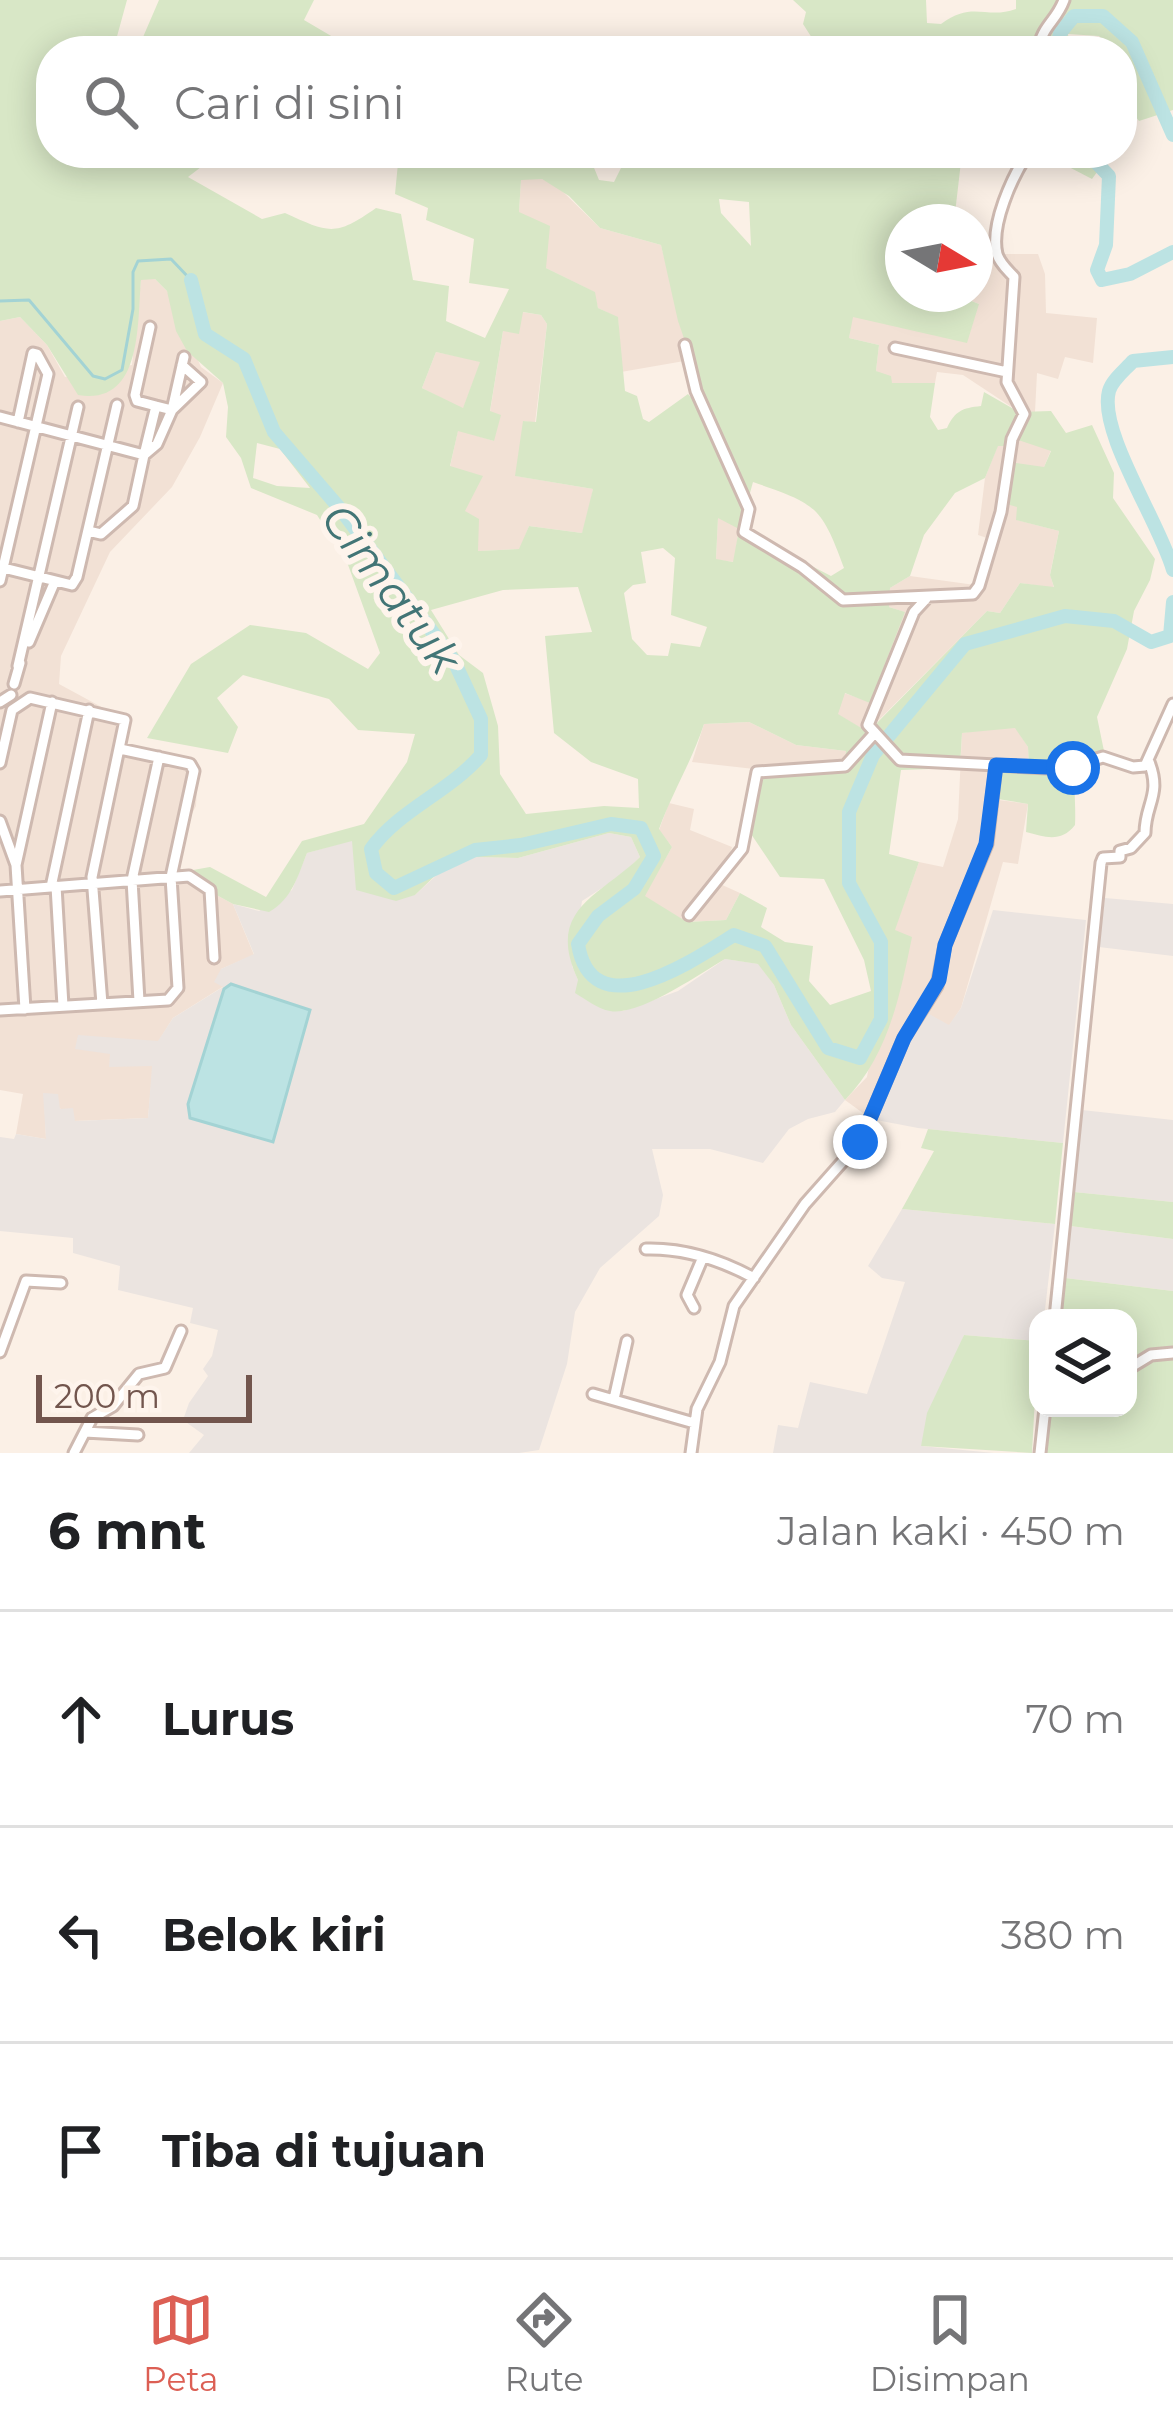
<!DOCTYPE html>
<html lang="id">
<head>
<meta charset="utf-8">
<style>
	body { margin:0; font-family:Montserrat,sans-serif; background:#f2f2f2; color:#202124 }
	.controls { position:absolute; right:36px; bottom:36px; display:grid; overflow:hidden; border-radius:24px; box-shadow:0 6px 30px #0003 }
	.controls button { width:108px; height:108px; display:grid; place-items:center; padding:0; border:0; border-bottom:3px solid #e0e0e0; background:#fff; color:#202124; font:60px sans-serif }
	.compass { position:absolute; left:885px; top:204px; width:108px; height:108px; border-radius:50%; background:#fff; box-shadow:0 6px 30px #0003; rotate:100deg }
	.scale { position:absolute; left:36px; bottom:30px; width:216px; box-sizing:border-box; padding-left:12px; border:6px solid #72554d; border-top:0; font-size:33px; line-height:42px; white-space:nowrap; color:#72554d; -webkit-text-stroke:9px #fef4ec; paint-order:stroke }
	.stop { position:absolute; width:36px; height:36px; margin:-27px; border:9px solid #1a73e8; border-radius:50%; background:#fff }
	.stop.end { background:#1a73e8; border-color:#fff; box-shadow:0 3px 12px #0008 }
	.list { margin:0; padding:0; list-style:none }
	h2 { display:flex; justify-content:space-between; align-items:center; height:156px; margin:0; padding:0 48px; font-size:51px }
	h2 small { font-size:39px; font-weight:400; color:#757577 }
	.list li { display:grid; grid-template-columns:78px 1fr auto; gap:36px; align-items:center; box-sizing:border-box; height:216px; padding:0 48px; border-top:3px solid #e0e0e0 }
	.list b { display:block; font-size:45px; white-space:nowrap }
	.list em { font-size:39px; font-style:normal; color:#757577 }
	.icon { flex:none; width:66px; height:66px; fill:none; stroke:currentColor; stroke-width:2; stroke-linecap:round; stroke-linejoin:round }
	.map { position:relative; flex:none; width:1173px; height:1453px; overflow:hidden }
	.search { position:absolute; background:#fff; box-shadow:0 6px 30px #0003; left:36px; right:36px; top:36px; height:132px; display:flex; align-items:center; gap:30px; box-sizing:border-box; padding:0 42px; border-radius:48px; color:#757577; font-size:45px }
	.sheet { height:804px; background:#fff }
	nav { display:flex; justify-content:space-around; align-items:center; box-sizing:border-box; height:168px; border-top:3px solid #e0e0e0; background:#fff; font-size:33px; color:#757577 }
	nav a { display:grid; justify-items:center; gap:6px }
	nav .on { color:#dc5f54 }
	.map>svg:first-child { display:block }
</style>
</head>
<body>
<div class="map">
<svg width="1173" height="1453" viewBox="0 0 1173 1453">
	<rect width="100%" height="100%" fill="#fbf0e6"/>
	<path fill="#f2e1d5" d="M 521,179 L 542,179 L 556,185 L 600,228 L 661,245 L 690,360 L 621,372 L 618,318 L 598,308 L 594,292 L 546,268 L 519,212 Z
		M 975,254 L 1038,254 L 1045,274 L 1046,313 L 1097,318 L 1093,363 L 1065,357 L 1058,379 L 1037,373 L 1035,412 L 1019,412 L 963,375 L 937,372 L 935,383 L 892,383 L 876,371 L 879,345 L 849,338 L 852,317 L 979,304 L 954,294 L 975,294 Z
		M 141,279 L 155,279 L 167,291 L 201,367 L 223,383 L 200,437 L 172,487 L 110,552 L 61,656 L 59,684 L 131,723 L 124,749 L 198,769 L 196,806 L 173,850 L 176,873 L 233,904 L 254,955 L 221,969 L 224,986 L 173,1018 L 158,1042 L 111,1054 L 110,1066 L 153,1065 L 148,1118 L 74,1121 L 44,1094 L 46,1139 L 16,1134 L 23,1094 L 0,1090 L 0,321 L 20,317 L 47,345 L 65,377 L 132,365 Z
		M 522,312 L 541,315 L 547,324 L 535,423 L 524,421 L 516,476 L 593,489 L 587,523 L 582,533 L 529,526 L 520,549 L 478,551 L 450,467 L 458,430 L 494,441 L 490,412 L 503,331 Z
		M 436,352 L 481,361 L 463,409 L 422,388 Z
		M 1009,436 L 1051,450 L 1044,467 L 1017,507 L 1017,520 L 1059,531 L 1050,574 L 1054,588 L 1020,583 L 1000,613 L 987,611 L 867,732 L 837,714 L 844,693 L 870,702 L 904,612 L 889,607 L 890,588 L 910,576 L 975,585 L 987,538 L 978,535 L 985,478 L 998,445 Z
		M 718,517 L 739,528 L 734,562 L 716,560 Z
		M 749,722 L 796,745 L 846,751 L 844,772 L 763,770 L 692,762 L 704,724 Z
		M 1001,727 L 1016,728 L 1028,747 L 1029,769 L 999,800 L 1028,804 L 1018,864 L 1003,862 L 961,1008 L 949,1026 L 921,1010 L 871,1119 L 845,1100 L 867,1077 L 894,931 L 919,862 L 943,867 L 958,819 L 962,733 Z
		M 669,803 L 694,809 L 690,830 L 732,847 L 720,884 L 740,893 L 726,920 L 686,922 L 644,896 L 672,847 L 659,830 Z"/>
	<path fill="#ebe4e0" d="M 609,833 L 631,837 L 640,857 L 619,877 L 582,901 L 572,966 L 578,980 L 623,1011 L 678,991 L 725,959 L 759,964 L 774,985 L 791,1025 L 845,1100 L 835,1112 L 808,1119 L 789,1129 L 763,1163 L 710,1149 L 652,1149 L 663,1195 L 659,1216 L 600,1268 L 575,1312 L 567,1364 L 539,1450 L 519,1453 L 189,1453 L 204,1435 L 183,1420 L 189,1403 L 208,1376 L 203,1369 L 212,1356 L 218,1330 L 190,1323 L 193,1308 L 118,1290 L 120,1266 L 73,1253 L 73,1238 L 0,1231 L 0,1137 L 14,1139 L 16,1134 L 46,1139 L 43,1093 L 58,1094 L 60,1109 L 73,1108 L 75,1121 L 148,1118 L 152,1066 L 109,1067 L 110,1054 L 75,1049 L 78,1035 L 158,1041 L 173,1018 L 223,987 L 214,982 L 221,969 L 254,954 L 233,904 L 259,911 L 292,890 L 307,853 L 353,840 L 415,895 L 440,872 L 474,857 L 518,858 Z
		M 1105,898 L 1173,904 L 1173,956 L 1099,947 Z
		M 993,910 L 1086,920 L 1063,1143 L 918,1128 L 871,1119 L 920,1009 L 949,1025 L 961,1008 Z
		M 1082,1110 L 1173,1120 L 1173,1202 L 1074,1192 Z
		M 902,1209 L 1055,1224 L 1044,1318 L 1038,1318 L 1038,1341 L 964,1335 L 921,1446 L 994,1453 L 773,1453 L 778,1425 L 798,1428 L 810,1382 L 867,1394 L 905,1282 L 882,1278 L 868,1266 Z
		M 1070,1226 L 1173,1239 L 1173,1291 L 1065,1278 Z"/>
	<path fill="#d8e7c6" fill-rule="evenodd" d="M 0,0 L 127,0 L 113,51 L 51,51 L 51,153 L 250,153 L 205,164 L 188,177 L 262,219 L 285,213 C 329,233 335,237 376,208 L 401,214 L 413,280 L 449,286 L 446,321 L 485,338 L 509,289 L 469,283 L 474,239 L 426,220 L 428,208 L 395,194 L 399,153 L 588,153 L 599,180 L 614,182 L 626,158 L 652,164 L 656,153 L 876,158 L 878,153 L 962,153 L 954,222 L 903,222 L 903,294 L 954,294 L 979,304 L 967,343 L 853,317 L 849,338 L 879,345 L 876,371 L 891,376 L 892,383 L 935,383 L 930,417 L 938,430 L 947,428 C 955,411 962,408 981,406 L 984,392 L 1019,412 L 1051,411 L 1066,433 L 1092,425 L 1114,473 L 1113,498 L 1155,559 L 1150,580 L 1134,611 L 1127,649 L 1097,717 L 1104,751 C 1065,770 1077,787 1075,825 C 1061,843 1045,837 1026,832 L 1028,804 L 998,799 L 998,768 L 1029,768 L 1028,747 L 1015,728 L 962,733 L 960,768 L 901,770 L 889,854 L 919,862 L 895,930 L 912,937 C 900,996 888,1056 845,1100 L 791,1025 L 774,985 L 758,964 L 725,959 C 701,973 638,1017 610,1011 C 598,1009 585,999 575,993 L 578,980 C 545,909 599,897 640,857 L 631,837 L 609,833 L 518,858 L 474,857 L 440,871 L 415,895 L 396,901 L 356,890 L 352,841 L 307,853 C 298,876 292,899 269,912 L 233,904 L 176,873 L 210,867 L 266,897 L 302,841 L 364,824 L 407,762 L 415,734 L 358,730 L 329,699 L 243,675 L 217,698 L 238,727 L 228,753 L 147,738 L 191,664 L 250,625 L 306,633 L 368,669 L 380,653 L 347,562 L 317,515 L 251,488 L 241,458 L 226,437 L 228,407 L 223,383 L 187,351 L 176,331 L 167,291 L 155,279 L 141,280 C 137,323 143,406 78,395 L 47,345 L 20,317 L 0,321 ZM 542,179 L 569,196 L 600,228 L 661,245 L 678,321 L 706,402 L 698,405 L 688,394 L 649,422 L 643,419 L 637,396 L 625,391 L 618,317 L 598,308 L 595,292 L 546,268 L 550,226 L 519,212 L 521,180 ZM 719,199 L 749,202 L 751,246 L 721,213 ZM 523,312 L 541,315 L 547,324 L 536,422 L 523,421 L 515,476 L 593,489 L 582,533 L 529,526 L 519,549 L 478,551 L 479,519 L 465,511 L 483,476 L 450,466 L 458,431 L 494,441 L 501,415 L 490,411 L 503,331 L 519,334 ZM 436,352 L 480,362 L 463,408 L 422,388 ZM 1009,437 L 1051,451 L 1044,467 L 1010,462 L 1003,503 L 1017,507 L 1016,520 L 1059,531 L 1050,575 L 1054,587 L 1020,583 L 1000,613 L 987,611 L 868,732 L 838,714 L 845,693 L 870,703 L 905,612 L 889,607 L 890,588 L 910,576 L 924,535 L 955,493 L 985,478 L 998,446 L 1006,446 ZM 257,443 L 280,449 L 310,488 L 277,486 L 253,478 ZM 753,482 C 816,504 821,505 844,568 L 831,576 L 740,529 ZM 718,518 L 739,529 L 733,562 L 716,559 ZM 663,548 L 675,558 L 671,615 L 707,627 L 700,647 L 671,643 L 668,656 L 647,655 L 632,639 L 624,593 L 633,585 L 646,583 L 641,552 ZM 578,587 L 592,632 L 545,636 L 554,733 L 591,762 L 638,779 L 639,808 L 604,806 L 526,814 L 500,774 L 498,726 L 483,673 L 459,655 L 431,610 L 503,590 ZM 749,722 L 796,745 L 846,751 L 843,772 L 763,770 L 753,779 L 747,828 L 780,877 L 824,879 L 864,960 L 871,991 L 830,1005 L 809,981 L 813,946 L 785,942 L 761,927 L 767,908 L 740,893 L 726,920 L 687,922 L 645,896 L 672,847 L 659,829 C 672,793 692,761 704,724 Z
		M 159,0 L 314,0 L 304,20 L 338,40 L 335,51 L 137,51 Z
		M 793,0 L 926,0 L 927,23 L 941,24 C 973,0 986,20 1016,9 L 1016,0 L 1173,0 L 1173,110 L 1139,121 C 1122,99 1122,79 1122,51 L 1112,51 L 1099,36 L 1068,34 L 1070,51 L 811,51 L 812,38 L 803,24 L 806,12 Z
		M 1014,153 L 1111,153 L 1092,179 L 1067,166 L 1010,167 Z
		M 928,1129 L 1063,1143 L 1055,1224 L 902,1209 L 934,1151 L 921,1148 Z
		M 1074,1192 L 1173,1202 L 1173,1239 L 1070,1226 Z
		M 1065,1278 L 1173,1291 L 1173,1453 L 1046,1453 L 1051,1408 L 1128,1408 L 1128,1318 L 1060,1318 Z
		M 964,1335 L 1038,1341 L 1032,1453 L 921,1446 L 927,1413 Z"/>
	<path fill="#bce3e3" stroke="#a3d3d4" stroke-width="3" d="M 231,984 L 310,1010 L 273,1142 L 190,1118 L 188,1104 L 224,989 Z"/>
	<g fill="none" stroke-linecap="round" stroke-linejoin="round">
		<path stroke="#a3d3d4" stroke-width="3" d="M 0,301 L 29,300 L 93,376 L 105,379 L 122,370 L 133,309 L 133,272 L 138,261 L 171,259 L 191,280"/>
		<path stroke="#bce3e3" stroke-width="14" d="M 1057,51 L 1060,33 L 1074,16 L 1103,16 L 1132,42 L 1173,135
			M 1087,153 L 1109,176 L 1106,245 L 1097,270 L 1102,280 L 1130,274 L 1173,252
			M 191,280 L 205,334 L 244,359 L 274,432 L 342,511 L 454,661 L 481,719 L 481,755 C 449,792 399,810 371,849 L 376,873 L 394,888 L 475,850 L 521,845 L 611,824 L 641,828 L 654,856 L 634,889 L 598,916 L 578,944 C 592,1030 694,960 734,935 L 765,946 L 828,1048 L 860,1058 L 881,1019 L 881,942 L 849,883 L 849,812 L 873,755 L 965,644 L 1065,616 L 1114,621 L 1151,642 L 1170,636 L 1173,602
			M 1173,357 L 1133,361 C 1125,370 1112,380 1109,391 C 1098,432 1160,523 1173,570"/>
		<g stroke="#ceb9b0" stroke-width="15">
			<path id="minor" d="M 1038,51 C 1042,25 1056,22 1064,0
				M 150,327 L 135,395 L 137,401 L 156,406
				M 685,345 L 696,391 L 749,509 L 744,532 L 802,567 L 843,600 L 973,594 L 979,586 L 1001,512 L 1012,439 L 1024,414 L 1007,382 L 1014,277 C 1008,270 1000,264 997,254 C 990,225 1012,177 1028,153
				M 895,348 L 1007,372
				M 0,417 L 144,455 L 156,406 L 172,410 L 201,382 L 182,365
				M 88,531 L 101,534 L 133,506 L 144,455 L 157,444 L 172,410 L 184,357
				M 0,567 L 72,585 L 77,577 L 117,405
				M 0,581 L 48,374 L 37,354 L 33,353 L 18,422
				M 29,642 L 55,581
				M 18,666 L 78,407
				M 14,684 L 20,663
				M 0,702 L 11,695
				M 0,763 L 12,710 L 30,698 L 125,720 L 92,877 L 102,1004
				M 996,765 L 1064,769 L 1103,757 L 1133,767 L 1145,766 L 1173,704
				M 0,821 L 16,865
				M 56,886 L 63,1006
				M 51,887 L 89,710
				M 0,891 L 189,876 L 210,890 L 214,958
				M 689,915 L 742,849 L 757,772 L 845,766 L 874,734
				M 139,1001 L 132,880 L 159,757
				M 25,1009 L 16,865 L 52,702
				M 0,1010 L 168,1000 L 178,988 L 171,877 L 194,771 L 190,764 L 120,749
				M 646,1249 C 684,1248 721,1260 754,1278
				M 694,1308 L 687,1295 L 703,1257
				M 1055,1318 L 1101,863 L 1103,858 L 1120,857 L 1120,851 L 1131,848 L 1145,833 C 1145,804 1162,795 1149,762
				M 0,1352 L 26,1281 L 61,1283
				M 1128,1369 L 1151,1355 L 1173,1353
				M 593,1394 L 694,1423
				M 614,1399 L 627,1341
				M 85,1432 L 138,1435
				M 74,1453 L 92,1418 L 113,1406 L 139,1374 L 165,1368 L 181,1331
				M 691,1453 L 697,1409 L 720,1362 L 734,1306 L 805,1204 L 860,1142 L 904,1038 L 937,986 L 945,945 L 987,844 L 996,765 L 900,760 L 868,725 L 914,612 L 926,599
				M 1040,1453 L 1045,1408"/>
		</g>
		<use href="#minor" stroke="#fff" stroke-width="9"/>
	</g>
	<g fill="none" stroke-linecap="round" stroke-linejoin="round">
		<path stroke="#1a73e8" stroke-width="15" d="M 860,1142 L 904,1038 L 939,980 L 945,945 L 986,844 L 996,765 L 1073,768"/>
	</g>
	<g text-anchor="middle" dominant-baseline="central" stroke-width="12" stroke-linejoin="round" paint-order="stroke">
		<g font-size="45" font-style="italic" fill="#427576" stroke="#fef4ec">
			<text transform="translate(392 588) rotate(53)">Cimatuk</text>
		</g>
	</g>
</svg>
<div class="controls">
<button><svg class="icon" aria-label="layers" viewBox="0 0 24 24"><path d="M12 4l9 5-9 5-9-5zM3 14l9 5 9-5"/></svg></button>
</div>
<svg class="compass" viewBox="-18 -18 36 36"><path d="M0-13l5 13h-10z" fill="#e53935"/><path d="M0 13l5-13h-10z" fill="#757577"/></svg>
<div class="scale">200 m</div>
<div class="stop" style="left:1073px;top:768px"></div>
<div class="stop end" style="left:860px;top:1142px"></div>
<div class="search"><svg class="icon" aria-label="search" viewBox="0 0 24 24"><circle cx="10" cy="10" r="6"/><path d="M15 15l6 6"/></svg>Cari di sini</div>
</div>
<section class="sheet">
<h2>6 mnt<small>Jalan kaki · 450 m</small></h2>
<ul class="list">
<li><svg class="icon" aria-label="ahead" viewBox="0 0 24 24"><path d="M12 20V5M6 11l6-6 6 6"/></svg><div><b>Lurus</b></div><em>70 m</em></li>
<li><svg class="icon" aria-label="left" viewBox="0 0 24 24"><path d="M17 20v-9H6M10 6l-5 5 5 5"/></svg><div><b>Belok kiri</b></div><em>380 m</em></li>
<li><svg class="icon" aria-label="arrive" viewBox="0 0 24 24"><path d="M6 21V4h12l-3 4 3 4H6"/></svg><div><b>Tiba di tujuan</b></div></li>
</ul>
</section>
<nav>
<a class="on"><svg class="icon" aria-label="map" viewBox="0 0 24 24"><path d="M3 6l6-2 6 2 6-2v14l-6 2-6-2-6 2zM9 4v14M15 6v14"/></svg>Peta</a>
<a><svg class="icon" aria-label="directions" viewBox="0 0 24 24"><path d="M12 3l9 9-9 9-9-9zM9 14v-3h6M13 9l2 2-2 2"/></svg>Rute</a>
<a><svg class="icon" aria-label="saved" viewBox="0 0 24 24"><path d="M7 4h10v16l-5-4-5 4z"/></svg>Disimpan</a>
</nav>
</body>
</html>
